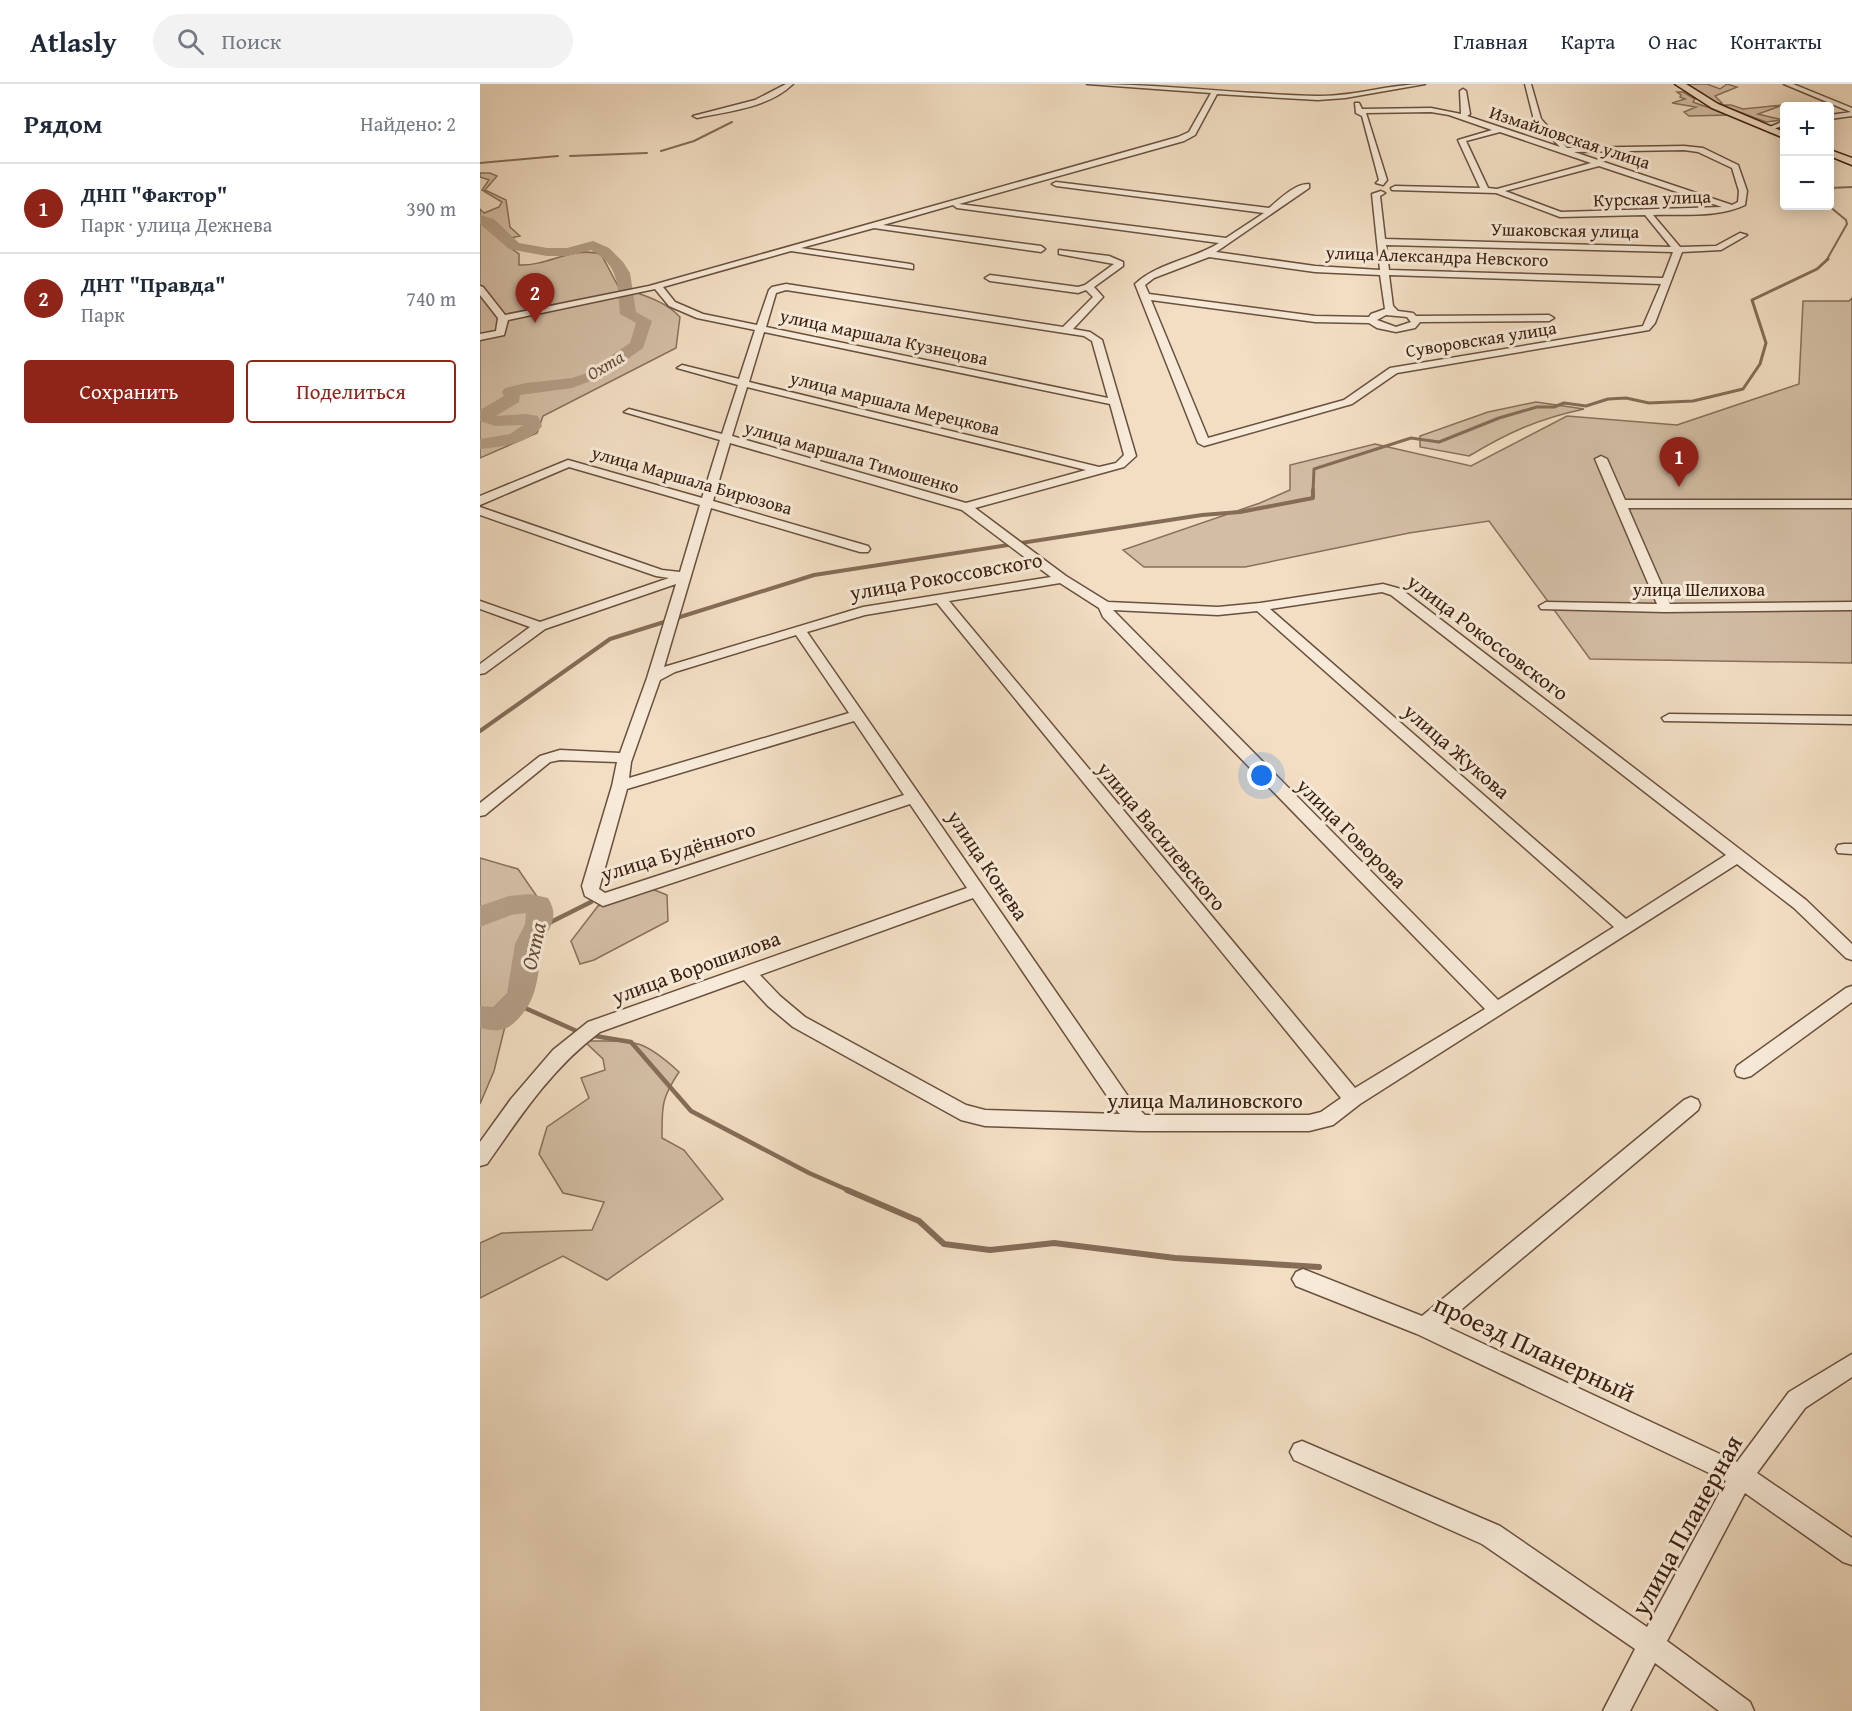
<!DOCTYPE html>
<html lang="ru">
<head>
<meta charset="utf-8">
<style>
	body { margin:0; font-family:"Gentium Book Plus",serif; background:#f2f2f3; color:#1f2937 }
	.controls { position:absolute; right:18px; top:18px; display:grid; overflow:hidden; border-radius:6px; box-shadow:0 3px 15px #0003 }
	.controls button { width:54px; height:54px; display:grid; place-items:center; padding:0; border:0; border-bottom:2px solid #e0e1e3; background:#fff; color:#1f2937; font:30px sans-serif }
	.you { position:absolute; left:782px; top:692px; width:21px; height:21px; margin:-15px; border:4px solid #fff; border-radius:50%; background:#1a73e8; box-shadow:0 0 0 9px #1a73e833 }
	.badge { display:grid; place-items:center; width:39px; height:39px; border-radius:50%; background:#8f2418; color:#fff; font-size:20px; font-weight:700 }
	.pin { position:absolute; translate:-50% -50px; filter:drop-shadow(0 2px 3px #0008) }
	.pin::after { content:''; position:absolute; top:32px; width:21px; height:18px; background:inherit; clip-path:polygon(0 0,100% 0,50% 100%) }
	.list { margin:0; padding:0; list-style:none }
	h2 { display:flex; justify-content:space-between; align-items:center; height:78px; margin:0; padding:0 24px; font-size:26px }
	h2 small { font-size:20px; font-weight:400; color:#747a83 }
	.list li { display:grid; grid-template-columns:39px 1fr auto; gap:18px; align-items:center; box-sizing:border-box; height:90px; padding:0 24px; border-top:2px solid #e0e1e3 }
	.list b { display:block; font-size:22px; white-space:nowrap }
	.list p { margin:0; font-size:20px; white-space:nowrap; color:#747a83 }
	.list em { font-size:20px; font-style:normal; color:#747a83 }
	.actions { display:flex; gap:12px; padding:18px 24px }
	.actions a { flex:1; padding:14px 0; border:2px solid #8f2418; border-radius:6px; text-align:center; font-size:21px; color:#8f2418 }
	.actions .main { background:#8f2418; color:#fff }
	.icon { flex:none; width:33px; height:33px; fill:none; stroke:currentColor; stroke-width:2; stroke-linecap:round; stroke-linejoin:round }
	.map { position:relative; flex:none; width:1372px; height:1627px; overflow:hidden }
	header { display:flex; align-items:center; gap:36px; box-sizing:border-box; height:84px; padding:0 30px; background:#fff; border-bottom:2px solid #e0e1e3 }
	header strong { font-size:28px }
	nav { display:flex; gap:33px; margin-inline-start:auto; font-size:21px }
	.search { width:420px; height:54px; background:#f2f2f3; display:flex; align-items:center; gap:15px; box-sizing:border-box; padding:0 21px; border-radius:33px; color:#747a83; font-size:22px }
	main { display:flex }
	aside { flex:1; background:#fff }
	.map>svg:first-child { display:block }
</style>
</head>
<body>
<header>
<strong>Atlasly</strong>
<div class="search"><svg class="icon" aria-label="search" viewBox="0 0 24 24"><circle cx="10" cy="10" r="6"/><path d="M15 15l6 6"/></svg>Поиск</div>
<nav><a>Главная</a><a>Карта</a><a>О нас</a><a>Контакты</a></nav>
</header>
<main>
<aside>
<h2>Рядом<small>Найдено: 2</small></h2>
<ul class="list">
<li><span class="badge">1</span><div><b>ДНП &quot;Фактор&quot;</b><p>Парк · улица Дежнева</p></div><em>390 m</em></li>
<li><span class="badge">2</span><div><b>ДНТ &quot;Правда&quot;</b><p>Парк</p></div><em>740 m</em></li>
</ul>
<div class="actions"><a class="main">Сохранить</a><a>Поделиться</a></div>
</aside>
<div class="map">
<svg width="1372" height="1627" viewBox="0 0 1372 1627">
	<rect width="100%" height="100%" fill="#f2dec3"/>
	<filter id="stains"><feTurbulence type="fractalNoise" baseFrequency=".00333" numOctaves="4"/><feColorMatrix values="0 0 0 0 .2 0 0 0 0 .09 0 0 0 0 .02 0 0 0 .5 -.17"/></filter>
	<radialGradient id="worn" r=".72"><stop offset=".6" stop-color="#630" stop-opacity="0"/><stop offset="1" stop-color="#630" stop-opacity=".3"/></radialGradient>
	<path fill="#d3bea5" stroke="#88705b" stroke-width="1.5" d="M 1205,0 L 1227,0 L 1240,5 L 1247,0 L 1257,3 L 1235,12 L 1242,19 L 1238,20 Z
		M 1197,8 L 1203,8 L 1215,15 L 1213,18 C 1225,23 1238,26 1250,31 L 1209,32 L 1204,28 L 1216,23 L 1192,19 L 1205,15 L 1200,13 L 1201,11 Z
		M 1241,21 L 1251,21 L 1263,25 L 1303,21 L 1278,30 L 1303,36 L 1286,38 Z
		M 0,89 L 10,89 L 17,92 L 5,106 L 26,116 L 30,143 L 40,152 L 26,155 L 32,165 L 39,170 L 39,181 C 70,182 91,162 121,170 L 138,202 C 159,210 185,216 200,233 L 196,264 L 63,332 L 57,349 L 0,374 L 0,125 L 4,129 L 19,123 L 22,118 L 2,106 L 9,96 L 0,93 Z
		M 1372,214 L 1372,579 L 1110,575 L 1009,437 L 929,449 L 765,483 L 664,483 L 643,466 L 780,419 L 810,406 L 810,381 L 895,360 L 991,382 L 1087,332 L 1197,341 L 1319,300 L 1323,217 L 1369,217 Z
		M 1056,318 L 1104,325 C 1058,335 1029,348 989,372 L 940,363 L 940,352 L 1008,328 Z
		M 0,774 L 38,785 L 69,830 L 63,848 L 45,851 L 40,873 L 41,896 L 32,914 L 14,987 L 0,1020 Z
		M 172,805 L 187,811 L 188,837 L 114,876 L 100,880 L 91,857 L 118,822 Z
		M 104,957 C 154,957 161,953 199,988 C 181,1015 182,1022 182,1054 L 204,1066 L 243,1115 L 127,1196 L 83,1172 L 0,1214 L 0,1159 L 22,1149 L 112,1146 L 124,1118 L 83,1109 L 59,1070 L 67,1043 L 109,1014 L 101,994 L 125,986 L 123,975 Z"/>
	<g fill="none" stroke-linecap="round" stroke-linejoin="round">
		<path stroke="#846c57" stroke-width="2" d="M 181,67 L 214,57 L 252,38
			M 90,72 L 167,69
			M 0,79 L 78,72
			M 1350,104 L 1372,103
			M 1346,177 L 1367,140 L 1366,136 L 1349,122"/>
		<path stroke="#846c57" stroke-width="3" d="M 833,407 L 834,385 L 931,354 L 959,358 L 1019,334 L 1057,323 L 1074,323 L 1084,319 L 1106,322 L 1128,315 L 1146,314 L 1169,319 L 1213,317 L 1263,305 L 1280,280 L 1286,259 L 1272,216 L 1337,185 L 1348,175"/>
		<path stroke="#846c57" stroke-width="4" d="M 0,647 L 130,555 L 334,491 L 722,431 L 760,428 L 833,414 L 833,406"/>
		<path stroke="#846c57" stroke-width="4.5" d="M 59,844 L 111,818
			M 36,920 L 101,949
			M 109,951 L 151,958 L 211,1027 L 329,1089 L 370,1107"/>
		<path stroke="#846c57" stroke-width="6" d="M 367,1106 L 439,1137 L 464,1160 L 510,1166 L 574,1159 L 695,1174 L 839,1183"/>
		<path fill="#b49e86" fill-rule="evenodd" d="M 0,131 L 14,135 L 39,159 L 67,164 L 87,164 L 113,157 L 129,164 L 143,178 L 150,189 L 156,228 L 172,237 L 163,264 L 124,292 L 92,304 L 40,311 L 39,318 L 16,332 L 46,330 L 58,332 L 62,342 C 48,361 21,362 0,365 L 0,355 L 30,350 L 43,341 L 15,342 L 0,337 L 0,326 L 24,312 L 22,308 L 25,304 L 46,299 L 92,294 L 104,290 L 150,259 L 156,239 L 140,230 C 138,201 139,181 111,166 L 87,172 L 67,172 L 34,166 L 29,165 L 0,140 Z
			M 50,810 L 68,814 C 81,836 67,842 63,862 C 57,889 59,914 38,935 C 33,940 27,946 19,946 C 13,947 6,945 0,944 L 0,922 L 13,923 L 27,909 L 35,860 L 45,840 L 46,829 L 31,831 L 0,843 L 0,822 L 29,812 Z"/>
		<g stroke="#6a503e" stroke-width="3">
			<path id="minor" d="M 306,0 L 313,0 C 288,24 249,27 217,34 L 213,32 L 275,16 Z
				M 607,0 C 683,0 759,10 836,12 C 873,13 909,0 945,0 L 865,14 L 838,16 L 737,10 L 715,51 L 704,57 L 479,120 L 746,154 L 784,129 L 576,102 L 572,100 L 576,98 L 789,124 C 800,115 814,100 829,100 L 829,104 L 736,168 L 835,182 L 900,186 L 892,110 L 901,107 L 905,109 L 900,112 L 905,155 L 1191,163 L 1165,131 L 1080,133 L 1016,109 L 912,106 L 911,104 L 915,102 L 1000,104 L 978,56 L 1012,46 L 969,31 L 951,28 L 886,29 L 907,96 L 903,101 L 896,99 L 899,96 L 882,32 L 876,29 L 875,19 L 879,19 L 882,25 L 951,24 L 981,30 L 980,7 L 983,5 L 986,7 L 990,30 L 987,32 L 1080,63 L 1054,36 L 1045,0 L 1051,0 L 1061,35 L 1087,64 L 1204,62 L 1223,64 L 1258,81 L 1267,107 L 1265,121 C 1238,134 1203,130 1173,131 L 1200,163 L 1236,162 L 1260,149 L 1267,151 L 1241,166 L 1202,168 L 1175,239 L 1169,246 L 917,289 L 872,320 L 724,362 L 718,359 L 655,200 C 677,179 714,175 739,159 L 477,124 L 473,121 L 403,141 L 561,162 L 565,165 L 561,168 L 394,144 L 321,164 L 430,180 L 433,181 L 433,185 L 311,167 L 183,203 L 195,218 L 223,230 L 277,241 L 289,206 L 292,203 L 306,200 L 583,243 L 613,213 L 606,206 L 598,209 L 510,197 L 505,194 L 510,191 L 598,203 L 605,201 L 634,180 L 579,170 L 579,166 L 629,172 L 643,178 L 643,182 L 614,203 L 623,213 L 593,245 L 610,248 L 622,256 L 656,372 L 644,383 L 495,424 L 586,492 L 628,518 L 738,523 L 780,519 L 903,500 L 921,505 L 1326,816 L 1372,860 L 1372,876 L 1366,874 L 1314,824 L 1257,780 L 880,1020 L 853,1041 L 829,1047 L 661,1047 L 505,1042 L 481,1036 L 313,943 L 288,922 L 264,896 L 120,948 C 72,984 41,1031 7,1080 L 0,1082 L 0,1058 L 31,1015 L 73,966 L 108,938 L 487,804 L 430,720 L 123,822 L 105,812 L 102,802 L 132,702 L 137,678 L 80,676 L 70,678 L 5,731 L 0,732 L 0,719 L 60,672 L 80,666 L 140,669 L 167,594 L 196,500 L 65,545 L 5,589 L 0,590 L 0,580 L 50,543 L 0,525 L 0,517 L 60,538 L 189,494 L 176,492 L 0,431 L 0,423 L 182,486 L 200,488 L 220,421 L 89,383 L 0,421 L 0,412 L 88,376 L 222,414 L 240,356 L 144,328 L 149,325 L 242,350 L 258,301 L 197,284 L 202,281 L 259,295 L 275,246 L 217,234 L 189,222 L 175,205 L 28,236 L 24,251 L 0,256 L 0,250 L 16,247 L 18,234 L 0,211 L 0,202 L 3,203 L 25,231 L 169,202 L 698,53 L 709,48 L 731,9 ZM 1020,48 L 1111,79 L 1017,105 L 1008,104 L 986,57 ZM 1204,66 L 1218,68 L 1252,84 L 1259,107 L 1258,118 L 1252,121 L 1094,68 ZM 1119,82 L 1242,123 L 1081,128 L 1025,107 ZM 906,161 L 1193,168 L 1183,194 L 909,186 ZM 729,173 L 835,188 L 900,191 L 905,225 L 891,230 L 889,233 L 835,232 L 669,210 L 665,201 L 674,194 ZM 909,191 L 1181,200 L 1163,242 L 910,284 L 864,316 L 728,354 L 671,216 L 835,238 L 889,239 L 897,244 L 916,248 L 935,244 L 940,238 L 1069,237 L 1074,234 L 1069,231 L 936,232 L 933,229 L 918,227 L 913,222 ZM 306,206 L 604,252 L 612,257 L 628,314 L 286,243 L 296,209 ZM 906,231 L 927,233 L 931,238 L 916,243 L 897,236 ZM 284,248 L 630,320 L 644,371 L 636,379 L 619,383 L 269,298 ZM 267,303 L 606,386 L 486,419 L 252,352 ZM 250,359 L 482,426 L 571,493 L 383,523 L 184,583 L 231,424 L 380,468 L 388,468 L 390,465 L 388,462 L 233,417 ZM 580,499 L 619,524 L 623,533 L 1005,925 L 875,1004 L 469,517 ZM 902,508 L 911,511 L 1246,771 L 1146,835 L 790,525 ZM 457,519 L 861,1014 L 841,1028 L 829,1031 L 665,1031 L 652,1018 L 327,548 L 385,531 ZM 633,526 L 738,531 L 777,527 L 1134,843 L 1018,916 ZM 316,551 L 369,629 L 149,694 L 151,678 L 180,596 L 195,588 ZM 374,637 L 424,711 L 125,809 L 119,805 L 147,705 ZM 493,814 L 638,1028 L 640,1030 L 505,1026 L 486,1021 L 325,933 L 300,912 L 280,891 Z
				M 1304,0 L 1313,0 L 1372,24 L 1372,32 L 1350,35 L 1350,31 L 1371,28 Z
				M 1304,37 L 1304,41 L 1289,47 L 1285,45 Z
				M 1121,372 L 1127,375 L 1145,416 L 1372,416 L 1372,424 L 1148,424 L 1190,520 L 1372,518 L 1372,526 L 1185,528 L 1061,525 L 1059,522 L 1066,518 L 1177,520 L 1115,375 Z
				M 1189,630 L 1372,632 L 1372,640 L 1184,637 L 1182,634 Z
				M 1364,760 L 1372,760 L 1372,770 L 1358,769 L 1356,765 L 1358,761 Z
				M 1372,902 L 1372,918 L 1271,992 L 1264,994 L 1257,992 L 1255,987 L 1257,982 L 1366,904 Z
				M 1211,1013 L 1218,1016 L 1220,1021 L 1218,1026 L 963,1241 L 1257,1378 L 1309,1308 L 1372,1270 L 1372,1293 L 1325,1324 L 1277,1389 L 1372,1454 L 1372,1481 L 1363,1478 L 1265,1409 L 1187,1557 L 1270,1618 L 1274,1627 L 1239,1627 L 1175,1579 L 1150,1627 L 1123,1627 L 1155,1565 L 1002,1460 L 814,1376 L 810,1368 L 814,1360 L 822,1357 L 1020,1442 L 1167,1543 L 1246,1397 L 937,1250 L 816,1202 L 812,1195 L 816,1188 L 823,1185 L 942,1232 L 1204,1016 Z"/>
		</g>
		<g stroke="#3d2111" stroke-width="3">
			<path id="major" d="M 1195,0 L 1206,0 L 1238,20 L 1304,48 L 1304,54 L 1232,24 Z
				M 1350,66 L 1372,74 L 1372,81 L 1350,72 Z"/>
		</g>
		<use href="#minor" fill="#f7ead8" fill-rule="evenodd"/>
		<use href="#major" fill="#f2dec3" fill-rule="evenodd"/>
	</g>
	<g text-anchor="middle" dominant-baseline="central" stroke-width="6" stroke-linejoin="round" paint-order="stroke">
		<g font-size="18" fill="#3d2111" stroke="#f7ead8">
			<text transform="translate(1090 53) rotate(18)">Измайловская улица</text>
			<text transform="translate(1172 114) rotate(-2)">Курская улица</text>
			<text transform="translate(1085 146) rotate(1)">Ушаковская улица</text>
			<text transform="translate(957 172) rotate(2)">улица Александра Невского</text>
			<text transform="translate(404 253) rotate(12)">улица маршала Кузнецова</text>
			<text transform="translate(1001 255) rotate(-9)">Суворовская улица</text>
			<text transform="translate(415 319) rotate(14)">улица маршала Мерецкова</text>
			<text transform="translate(372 373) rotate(16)">улица маршала Тимошенко</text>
			<text transform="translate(212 396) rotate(16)">улица Маршала Бирюзова</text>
			<text x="1219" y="505">улица Шелихова</text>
		</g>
		<g font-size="18" font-style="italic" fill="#674d3a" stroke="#f7ead8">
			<text transform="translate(125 281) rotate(-31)">Охта</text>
		</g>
		<g font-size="21" fill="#3d2111" stroke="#f7ead8">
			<text transform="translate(466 492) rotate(-10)">улица Рокоссовского</text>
			<text transform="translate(1008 553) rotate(37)">улица Рокоссовского</text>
			<text transform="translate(977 667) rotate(41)">улица Жукова</text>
			<text transform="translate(872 749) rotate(45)">улица Говорова</text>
			<text transform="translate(682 752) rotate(50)">улица Василевского</text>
			<text transform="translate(198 767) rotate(-17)">улица Будённого</text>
			<text transform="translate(508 781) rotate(56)">улица Конева</text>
			<text transform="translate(216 883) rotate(-20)">улица Ворошилова</text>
			<text x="725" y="1016">улица Малиновского</text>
		</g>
		<g font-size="22" font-style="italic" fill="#674d3a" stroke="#f7ead8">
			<text transform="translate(53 862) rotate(-78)">Охта</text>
		</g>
		<g font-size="26" fill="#3d2111" stroke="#f7ead8">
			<text transform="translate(1055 1264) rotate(25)">проезд Планерный</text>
			<text transform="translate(1206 1441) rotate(-61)">улица Планерная</text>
		</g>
	</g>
	<rect width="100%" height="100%" filter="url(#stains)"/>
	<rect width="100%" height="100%" fill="url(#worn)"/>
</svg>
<div class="controls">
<button>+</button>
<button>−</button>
</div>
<div class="you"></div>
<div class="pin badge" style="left:1199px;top:403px">1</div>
<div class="pin badge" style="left:55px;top:239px">2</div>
</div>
</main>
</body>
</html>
